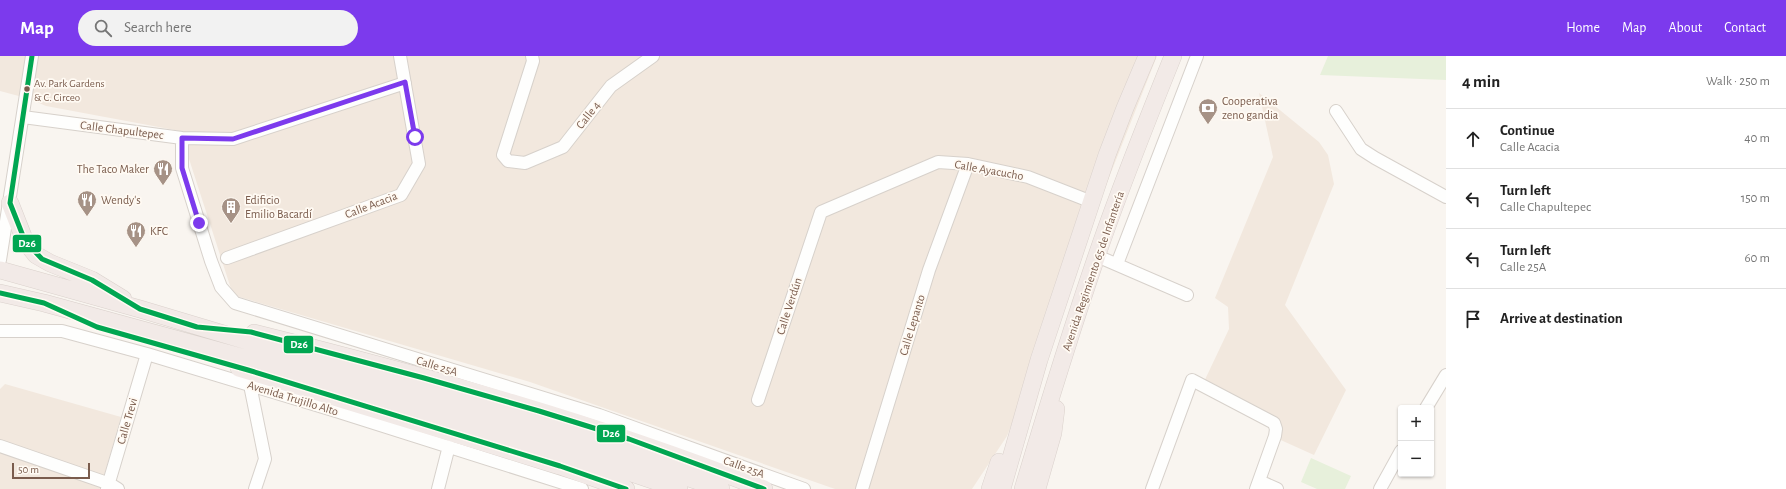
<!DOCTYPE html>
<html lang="en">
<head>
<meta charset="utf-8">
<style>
	body { margin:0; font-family:"Alegreya Sans",sans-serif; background:#f2f2f2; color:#222 }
	.controls { position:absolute; right:12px; bottom:12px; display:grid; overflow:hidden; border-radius:4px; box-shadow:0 1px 3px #0004 }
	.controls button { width:36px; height:36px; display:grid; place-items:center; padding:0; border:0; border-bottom:1px solid #e0e0e0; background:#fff; color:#222; font:20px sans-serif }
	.scale { position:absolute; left:12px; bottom:10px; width:78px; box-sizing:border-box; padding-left:4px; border:2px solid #7a5c4d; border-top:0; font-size:11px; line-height:14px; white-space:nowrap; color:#7a5c4d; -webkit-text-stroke:3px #fffaf3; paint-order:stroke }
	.stop { position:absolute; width:12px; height:12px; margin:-9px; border:3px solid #7c3aed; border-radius:50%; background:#fff }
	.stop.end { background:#7c3aed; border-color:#fff; box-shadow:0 1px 4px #0008 }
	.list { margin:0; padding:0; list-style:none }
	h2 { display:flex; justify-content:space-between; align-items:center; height:52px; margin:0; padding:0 16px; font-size:17px }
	h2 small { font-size:13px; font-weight:400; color:#767676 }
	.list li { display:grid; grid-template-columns:26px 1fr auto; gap:12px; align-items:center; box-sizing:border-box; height:60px; padding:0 16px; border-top:1px solid #e0e0e0 }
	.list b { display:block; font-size:15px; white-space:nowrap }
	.list p { margin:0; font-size:13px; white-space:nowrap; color:#767676 }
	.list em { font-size:13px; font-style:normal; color:#767676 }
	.icon { flex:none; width:22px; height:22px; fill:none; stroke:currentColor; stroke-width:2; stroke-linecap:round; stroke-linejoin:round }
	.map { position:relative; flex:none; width:1446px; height:433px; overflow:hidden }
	header { display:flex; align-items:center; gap:24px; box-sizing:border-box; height:56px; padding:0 20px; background:#7c3aed; color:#fff }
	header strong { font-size:19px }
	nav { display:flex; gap:22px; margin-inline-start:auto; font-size:14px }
	.search { width:280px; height:36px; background:#f2f2f2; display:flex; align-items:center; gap:10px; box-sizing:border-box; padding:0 14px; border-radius:22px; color:#767676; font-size:15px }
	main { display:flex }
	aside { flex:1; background:#fff }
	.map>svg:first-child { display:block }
</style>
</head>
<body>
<header>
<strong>Map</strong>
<div class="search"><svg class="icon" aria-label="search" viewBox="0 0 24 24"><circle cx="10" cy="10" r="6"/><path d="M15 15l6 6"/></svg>Search here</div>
<nav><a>Home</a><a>Map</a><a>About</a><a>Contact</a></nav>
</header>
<main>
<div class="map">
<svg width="1446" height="433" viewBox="0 0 1446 433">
	<rect width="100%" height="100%" fill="#f9f5f0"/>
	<path fill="#f2e8de" d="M 0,0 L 1157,0 L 1007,380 L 972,433 L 835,433 L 530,326 L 233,239 L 180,75 L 46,50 L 30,43 L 0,35 Z
		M 1259,37 L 1319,86 L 1328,99 L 1334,128 L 1285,249 L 1346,334 L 1314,399 L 1274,381 L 1274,370 L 1201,332 L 1229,273 L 1228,251 L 1215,242 L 1273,101 Z
		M 5,328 L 121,361 L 100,433 L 0,433 L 0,333 Z"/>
	<path fill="#e7f0db" d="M 1328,0 L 1446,0 L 1446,24 L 1320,19 Z
		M 1311,402 L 1351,420 L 1345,433 L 1317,433 L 1301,426 Z"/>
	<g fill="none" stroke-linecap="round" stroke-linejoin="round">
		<g stroke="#d7d1cb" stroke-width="14">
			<path id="minor" d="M 532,0 L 533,5 L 503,99 L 508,105 L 525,107 L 563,91 L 611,30 L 653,0
				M 1336,55 L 1361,93 L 1375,102 L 1446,141
				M 23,61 L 182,82 L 233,83 L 405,27
				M 182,82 L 182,112 L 211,205 L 221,231 L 235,247 L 599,359 L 804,433
				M 1097,200 L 1187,239
				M 227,202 L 401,139 L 419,108 L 400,0
				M 0,204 L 32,0
				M 1117,208 L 1197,0
				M 0,275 L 62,275 L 147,298 L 336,355 L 582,433
				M 250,329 L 265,403 L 255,433
				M 758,344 L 821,156 L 938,106 L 968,108 L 1028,121 L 1092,146
				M 1426,352 L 1446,319
				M 0,390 L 110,428 L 118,433
				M 1259,425 L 1277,433
				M 107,433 L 147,298
				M 438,433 L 449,390
				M 862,433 L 929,214 L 968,108
				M 1152,433 L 1192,324 L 1274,367 L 1276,373 L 1275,380 L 1256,433
				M 1380,433 L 1401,395"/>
		</g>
		<g stroke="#dad1cc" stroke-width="18">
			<path id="highway" d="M 10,147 L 25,185 L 36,199 L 50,207 L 92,224 L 123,243
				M 0,214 L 140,253 L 570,381 L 721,433
				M 0,237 L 44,247 L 355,332 L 581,400 L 679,433
				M 254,277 C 427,320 599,368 764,433
				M 239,312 L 560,410 L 626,433
				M 990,433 L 999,406
				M 1002,433 L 1039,304 L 1107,99 L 1125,52 L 1147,0
				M 1023,433 C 1046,356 1070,278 1096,202 C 1119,134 1146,67 1173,0
				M 1037,433 L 1053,377 L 1056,353"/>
		</g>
		<use href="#minor" stroke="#fefefd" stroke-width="12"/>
		<use href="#highway" stroke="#f2eae7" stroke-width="17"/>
		<g stroke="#fffaf3" stroke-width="8">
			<path id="bus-1" d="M 32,0 L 10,147 L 25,185 L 42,203 L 92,224 L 140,253 L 197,271 L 251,276 L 424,322 L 539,355 L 629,383 L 764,433
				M 0,237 L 44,247 L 97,271 L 248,314 L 560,410 L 626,433"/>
		</g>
		<use href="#bus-1" stroke="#00a651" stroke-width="5"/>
	</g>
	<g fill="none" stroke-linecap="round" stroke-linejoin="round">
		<path stroke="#7c3aed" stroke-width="5" d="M 199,167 L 182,112 L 182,82 L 233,83 L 405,26 L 415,81"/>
	</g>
	<defs>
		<g id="bank-pin" transform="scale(1)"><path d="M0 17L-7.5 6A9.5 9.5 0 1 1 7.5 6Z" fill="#a69286" stroke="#fffaf3"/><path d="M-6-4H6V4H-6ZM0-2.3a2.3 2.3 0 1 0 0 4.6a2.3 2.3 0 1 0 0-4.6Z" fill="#fff"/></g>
		<g id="restaurant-pin" transform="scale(1)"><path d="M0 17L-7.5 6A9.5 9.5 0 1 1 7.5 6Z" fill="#a69286" stroke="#fffaf3"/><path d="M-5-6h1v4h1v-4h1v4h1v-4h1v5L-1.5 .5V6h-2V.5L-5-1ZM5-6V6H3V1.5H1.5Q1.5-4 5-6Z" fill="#fff"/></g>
		<g id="building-pin" transform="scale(1)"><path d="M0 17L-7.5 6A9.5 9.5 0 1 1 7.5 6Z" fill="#a69286" stroke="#fffaf3"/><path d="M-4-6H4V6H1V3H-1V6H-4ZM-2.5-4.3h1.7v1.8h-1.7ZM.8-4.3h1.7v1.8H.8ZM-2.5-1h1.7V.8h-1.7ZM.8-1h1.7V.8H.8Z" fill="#fff"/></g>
	</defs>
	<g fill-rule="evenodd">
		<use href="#bank-pin" x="1208" y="52"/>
		<use href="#restaurant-pin" x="163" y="113"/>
		<use href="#restaurant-pin" x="87" y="144"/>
		<use href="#building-pin" x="231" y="151"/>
		<use href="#restaurant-pin" x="136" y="175"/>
	</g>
	<circle fill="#7a5c4d" stroke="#fffaf3" stroke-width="1.5" cx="27" cy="33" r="3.5"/>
	<g text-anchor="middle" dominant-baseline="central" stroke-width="3.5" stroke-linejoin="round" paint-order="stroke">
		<g font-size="11" fill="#7a5c4d" stroke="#fffaf3" text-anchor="start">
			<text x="34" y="27">Av. Park Gardens<tspan x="34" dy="14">&amp; C. Circeo</tspan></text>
		</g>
		<g font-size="12" fill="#7a5c4d" stroke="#fffaf3" text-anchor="start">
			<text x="1222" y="45">Cooperativa<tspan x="1222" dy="14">zeno gandia</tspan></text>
			<text x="149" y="113" text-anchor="end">The Taco Maker</text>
			<text x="101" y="144">Wendy's</text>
			<text x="245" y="144">Edificio<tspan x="245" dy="14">Emilio Bacardí</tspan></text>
			<text x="150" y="175">KFC</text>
		</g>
		<g font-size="12" fill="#7a5c4d" stroke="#fffaf3">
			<text transform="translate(588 59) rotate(-52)">Calle 4</text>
			<text transform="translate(122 74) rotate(7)">Calle Chapultepec</text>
			<text transform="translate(989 114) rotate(10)">Calle Ayacucho</text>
			<text transform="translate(371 149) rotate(-21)">Calle Acacia</text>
			<text transform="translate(1093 215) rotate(-71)">Avenida Regimiento 65 de Infantería</text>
			<text transform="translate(789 250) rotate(-72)">Calle Verdún</text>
			<text transform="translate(912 269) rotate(-73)">Calle Lepanto</text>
			<text transform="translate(437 310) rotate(17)">Calle 25A</text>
			<text transform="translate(293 342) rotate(17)">Avenida Trujillo Alto</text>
			<text transform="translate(127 365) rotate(-74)">Calle Trevi</text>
			<text transform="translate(744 411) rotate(20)">Calle 25A</text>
		</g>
	</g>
	<g stroke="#fffaf3" stroke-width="1.5">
		<rect x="12" y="178" width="30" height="19" rx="4" fill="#00a651"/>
		<rect x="283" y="279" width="31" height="19" rx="4" fill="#00a651"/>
		<rect x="596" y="368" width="30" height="19" rx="4" fill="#00a651"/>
	</g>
	<g font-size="11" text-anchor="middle" font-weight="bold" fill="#fff">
		<text x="27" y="191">D26</text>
		<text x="299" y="292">D26</text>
		<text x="611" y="381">D26</text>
	</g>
</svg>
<div class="controls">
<button>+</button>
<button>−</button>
</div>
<div class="scale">50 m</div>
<div class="stop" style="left:415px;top:81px"></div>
<div class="stop end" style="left:199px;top:167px"></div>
</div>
<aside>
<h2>4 min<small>Walk · 250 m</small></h2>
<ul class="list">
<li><svg class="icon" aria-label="ahead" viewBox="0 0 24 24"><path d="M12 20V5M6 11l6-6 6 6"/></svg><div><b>Continue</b><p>Calle Acacia</p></div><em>40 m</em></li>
<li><svg class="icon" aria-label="left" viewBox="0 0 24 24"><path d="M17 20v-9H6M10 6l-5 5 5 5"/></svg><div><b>Turn left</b><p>Calle Chapultepec</p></div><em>150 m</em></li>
<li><svg class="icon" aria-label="left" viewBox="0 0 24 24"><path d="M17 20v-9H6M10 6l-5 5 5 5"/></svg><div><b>Turn left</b><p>Calle 25A</p></div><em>60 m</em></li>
<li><svg class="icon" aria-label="arrive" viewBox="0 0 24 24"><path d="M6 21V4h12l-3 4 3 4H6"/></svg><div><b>Arrive at destination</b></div></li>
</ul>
</aside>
</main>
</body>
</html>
